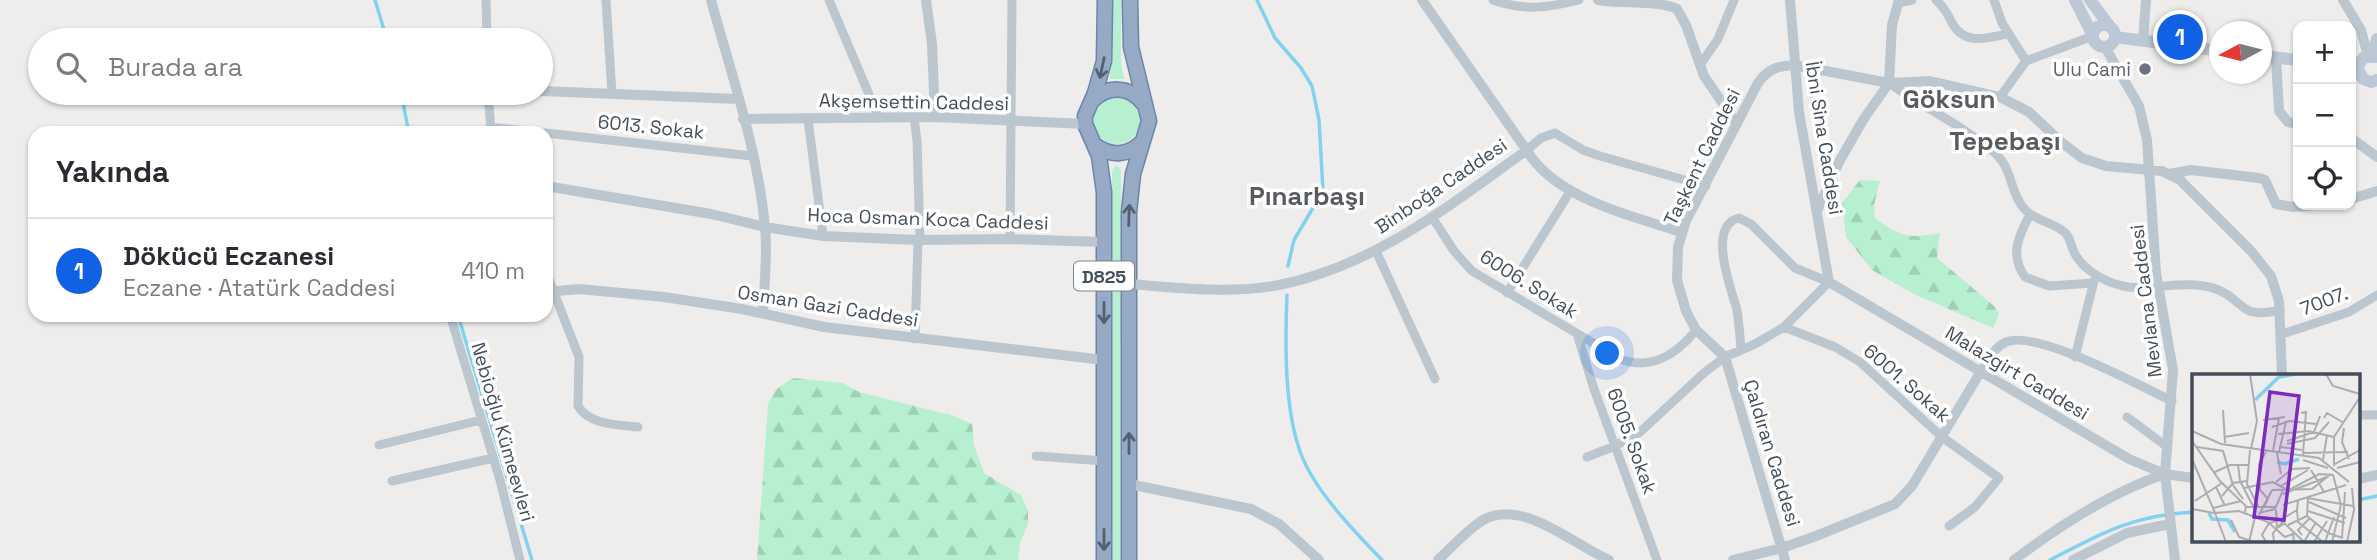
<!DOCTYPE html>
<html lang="tr">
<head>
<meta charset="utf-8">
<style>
	body { margin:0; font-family:"Space Grotesk",sans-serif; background:#f2f2f3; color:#2b2b33 }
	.controls { position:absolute; right:21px; top:21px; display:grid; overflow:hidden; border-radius:14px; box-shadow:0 2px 5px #0004 }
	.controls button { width:63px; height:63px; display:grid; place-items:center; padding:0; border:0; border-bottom:2px solid #e1e1e2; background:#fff; color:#2b2b33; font:35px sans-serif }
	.compass { position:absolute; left:2209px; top:21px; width:63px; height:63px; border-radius:50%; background:#fff; box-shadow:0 2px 5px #0004; rotate:263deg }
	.you { position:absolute; left:1608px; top:354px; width:24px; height:24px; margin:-18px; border:5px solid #fff; border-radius:50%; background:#1a73e8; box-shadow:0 0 0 10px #1a73e833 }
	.badge { display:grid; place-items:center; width:46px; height:46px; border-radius:50%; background:#1161e4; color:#fff; font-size:23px; font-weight:700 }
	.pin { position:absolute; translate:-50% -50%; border:4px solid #fff; box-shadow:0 2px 7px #0006 }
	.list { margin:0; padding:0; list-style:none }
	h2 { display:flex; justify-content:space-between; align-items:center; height:91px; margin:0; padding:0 28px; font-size:30px }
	h2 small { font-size:23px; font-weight:400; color:#7c7c81 }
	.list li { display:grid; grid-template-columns:46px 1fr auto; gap:21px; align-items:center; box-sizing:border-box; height:105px; padding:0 28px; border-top:2px solid #e1e1e2 }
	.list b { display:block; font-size:26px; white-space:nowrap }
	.list p { margin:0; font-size:23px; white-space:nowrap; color:#7c7c81 }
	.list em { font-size:23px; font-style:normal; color:#7c7c81 }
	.icon { flex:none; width:38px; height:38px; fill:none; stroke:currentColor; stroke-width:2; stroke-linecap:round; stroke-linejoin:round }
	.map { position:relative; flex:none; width:2377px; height:560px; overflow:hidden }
	.search { position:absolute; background:#fff; box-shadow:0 2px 5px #0004; left:28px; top:28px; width:525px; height:77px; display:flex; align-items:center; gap:18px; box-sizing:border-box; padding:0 24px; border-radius:38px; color:#7c7c81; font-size:26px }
	.panel { position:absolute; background:#fff; box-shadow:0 2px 5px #0004; left:28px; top:126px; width:525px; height:196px; border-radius:21px }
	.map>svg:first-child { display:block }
</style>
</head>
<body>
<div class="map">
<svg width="2377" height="560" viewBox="0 0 2377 560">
	<defs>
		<pattern id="forest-firs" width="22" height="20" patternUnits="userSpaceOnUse" patternTransform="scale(1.75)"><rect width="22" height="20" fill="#b7f0d0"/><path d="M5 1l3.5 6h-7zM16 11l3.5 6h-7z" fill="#9fcfb5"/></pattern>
	</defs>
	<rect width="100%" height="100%" fill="#efecec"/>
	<path fill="#b7f0d0" d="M 1113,0 L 1121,0 L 1121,63 L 1124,79 L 1110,79 Z
		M1094 121a23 23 0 1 1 46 0a23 23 0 1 1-46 0Z
		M 1115,166 L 1118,166 L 1121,171 L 1120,560 L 1112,560 L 1112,171 Z"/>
	<path fill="url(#forest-firs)" d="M 1860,180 L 1880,181 L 1874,205 L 1875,218 C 1901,237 1908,239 1940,233 L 1937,258 L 1994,306 L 1999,314 L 1993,328 L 1916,295 L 1872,270 L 1846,237 L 1842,203 Z
		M 793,378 L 843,383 L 859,392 L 954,416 L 972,424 L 974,445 L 984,473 L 1021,495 L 1028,511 L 1028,524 L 1020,543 L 1018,560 L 757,560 L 768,404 L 775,390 Z"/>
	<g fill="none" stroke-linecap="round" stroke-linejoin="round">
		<path stroke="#82d2ef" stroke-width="3.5" d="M 375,0 L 387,40
			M 1257,0 L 1275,38 L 1301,68 L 1312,86 L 1319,120 L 1323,191 L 1294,240 L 1288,266
			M 401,93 L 409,133
			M 1287,295 C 1285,343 1284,409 1301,454 C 1315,491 1354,531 1382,560
			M 460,322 L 532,560
			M 2358,500 L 2377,496
			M 2050,560 C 2101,533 2134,515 2193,512"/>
		<g stroke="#6c86aa" stroke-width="17">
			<path id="trunk" d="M 1092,101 C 1108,85 1129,86 1143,103
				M 1095,145 C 1111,157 1129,156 1143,141
				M 1104,560 L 1104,192 L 1099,156 L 1085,124 L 1085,116 L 1095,93 L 1104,61 L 1105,0
				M 1129,560 L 1129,212 L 1133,174 L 1149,121 L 1131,47 L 1130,0"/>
		</g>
		<path stroke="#bcc6cf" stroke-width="9" d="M 486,0 L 487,40
			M 606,0 L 612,94
			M 829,0 L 879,118
			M 1493,0 C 1523,11 1548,8 1579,0
			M 1936,0 C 1944,7 1948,14 1952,23 C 1965,46 1986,38 2007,34
			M 1994,0 L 2002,23 L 2026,61 L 2000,97
			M 1898,3 L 1912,0
			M 2026,61 L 2093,36
			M 1700,65 L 1718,39 L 1734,0
			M 1889,83 C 1924,108 1964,126 1996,154 C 2012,169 2010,190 2022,206 C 2032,220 2050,221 2063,231 C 2071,236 2070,246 2075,254 C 2084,271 2108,284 2128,287 C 2156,290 2189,279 2216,289 C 2246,300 2237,320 2280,310
			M 488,93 L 491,131
			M 914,118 L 917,140 L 920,240
			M 808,119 L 823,236
			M 490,127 L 542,133
			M 546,133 L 752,156
			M 1527,150 L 1541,138 L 1555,133 L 1583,150 L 1600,156 L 1706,186
			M 2030,214 C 2019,236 2009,254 2025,277 L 2049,286 L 2093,283
			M 1432,217 L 1454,251 L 1472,271 L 1620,359 C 1651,371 1677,354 1696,330
			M 1010,239 L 1012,0
			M 1376,251 L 1435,379
			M 546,272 L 579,357 L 578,406 C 589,425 619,425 638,427
			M 1507,293 L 1571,190
			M 450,315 L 500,480 L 520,560
			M 1784,327 L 1835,347 L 1860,362 L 1942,437 L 1999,478 L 1975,507 L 1949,526
			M 1577,334 L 1594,389 L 1657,560
			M 2282,334 L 2349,312 L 2377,295
			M 915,339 L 918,240
			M 2075,357 L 2094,281
			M 1981,371 C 1988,361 1994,347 2006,342 C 2036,329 2140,386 2172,401
			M 2358,415 L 2377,415
			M 2127,417 L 2166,446
			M 379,445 L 481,420
			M 1036,456 L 1104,461
			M 1587,457 L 1615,446 L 1639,433 L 1705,372 L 1725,357 L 1755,344 L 1784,327 L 1829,282 L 1795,268 L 1751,224 L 1739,218 C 1706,226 1732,291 1737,310 C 1739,323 1740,337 1741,349
			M 392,481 L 493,458"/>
		<path stroke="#bcc6cf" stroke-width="10" d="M 711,0 C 731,74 758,150 765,227 C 768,255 764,285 763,313
			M 926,0 L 932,44 L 935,117
			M 1422,0 L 1532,158 C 1563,200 1634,217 1682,232
			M 1598,0 C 1620,4 1660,0 1677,9 L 1686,25 L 1704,76 L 1737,124
			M 1790,0 L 1799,112 L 1829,282 L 2129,459 L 2165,474 L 2193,478
			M 2343,0 L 2361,30 L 2368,56
			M 2143,41 L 2146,0
			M 2105,47 L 2139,106 L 2147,140 L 2156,273 L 2173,370 L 2165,474 L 2175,560
			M 2276,58 L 2279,111 L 2288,122 L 2298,124
			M 541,91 L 738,99
			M 743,119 L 935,117 L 1085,124
			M 2351,138 L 2377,157
			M 2169,174 L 2191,170 L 2259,178 L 2265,180 L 2276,204 L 2293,207 L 2316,205
			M 546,186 L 711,214 L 765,227 L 823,236 L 918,240 L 1010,239 L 1103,242
			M 2351,199 L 2377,191
			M 1817,211 L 1839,162 L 1863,120 L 1889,83 L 1892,25 L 1899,0
			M 1129,284 C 1178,288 1231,294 1279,285 C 1374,266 1450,205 1527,150
			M 546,292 L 579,289 L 664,297 L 742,309 L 824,327 L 1104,360
			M 450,315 L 451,315
			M 2358,479 L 2377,475
			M 1129,484 L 1251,509 L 1279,524 L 1319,560
			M 1438,560 C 1452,547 1467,530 1483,520 C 1523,498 1574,545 1609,560
			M 1733,560 L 1782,548 L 1816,536 L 1895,504 L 1912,486 L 1981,371
			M 1785,560 L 1725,357 L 1696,330 L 1686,311 L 1677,280 L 1678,247 L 1686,221 L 1758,83 C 1768,69 1777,66 1794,65 L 1889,83 L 1930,81 L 2000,97 L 2029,112 L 2061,142 L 2082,158 L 2106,166 L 2162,171 L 2180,180 L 2251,251 L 2271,276 L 2279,301 L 2282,376
			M 2014,560 C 2059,526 2111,492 2165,474
			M 2073,560 L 2127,533 L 2170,524"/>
		<path stroke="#bdc8d7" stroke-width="12" d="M 2075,0 L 2093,36
			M 2090,0 L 2111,28
			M2093 36a11 11 0 1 1 22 0a11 11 0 1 1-22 0Z
			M 2115,37 L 2220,51
			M 2372,55 L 2377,39
			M 2262,56 L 2298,60
			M 2377,57 L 2364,57 L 2357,67 L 2363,79 L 2371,82 L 2377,80"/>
		<use href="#trunk" stroke="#96aac6" stroke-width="14"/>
	</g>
	<defs><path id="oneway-shaft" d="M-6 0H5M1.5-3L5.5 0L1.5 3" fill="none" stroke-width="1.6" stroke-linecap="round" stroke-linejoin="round" transform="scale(1.75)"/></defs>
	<g stroke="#546070">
		<use href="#oneway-shaft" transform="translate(1102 68) rotate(102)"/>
		<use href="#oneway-shaft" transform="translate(1129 215) rotate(-88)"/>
		<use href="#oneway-shaft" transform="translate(1104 313) rotate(90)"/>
		<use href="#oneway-shaft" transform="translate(1129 443) rotate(-90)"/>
		<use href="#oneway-shaft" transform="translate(1104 540) rotate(90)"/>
	</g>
	<circle fill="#6b7280" stroke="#fff" stroke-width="2.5" cx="2145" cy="69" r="7"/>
	<g text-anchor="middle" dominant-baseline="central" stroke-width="7" stroke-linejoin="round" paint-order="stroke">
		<rect fill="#fff" stroke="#7c838c" stroke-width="2" x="1074" y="261.5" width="60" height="29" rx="5"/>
		<g font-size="18" font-weight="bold" fill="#444e5a">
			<text x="1104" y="276">D825</text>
		</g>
		<g font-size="19" fill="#5b616d" stroke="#fff" text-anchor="end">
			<text x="2131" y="69">Ulu Cami</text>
		</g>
		<g font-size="19" fill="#444e5a" stroke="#fff">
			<text transform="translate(914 102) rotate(1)">Akşemsettin Caddesi</text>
			<text transform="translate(651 127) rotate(6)">6013. Sokak</text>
			<text transform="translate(1824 138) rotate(81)">İbni Sina Caddesi</text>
			<text transform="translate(1702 157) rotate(-64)">Taşkent Caddesi</text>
			<text transform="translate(1441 186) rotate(-34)">Binboğa Caddesi</text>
			<text transform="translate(928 219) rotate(2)">Hoca Osman Koca Caddesi</text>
			<text transform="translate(1529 284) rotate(32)">6006. Sokak</text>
			<text transform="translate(2146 301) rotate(-97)">Mevlana Caddesi</text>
			<text transform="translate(2324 301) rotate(-21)">7007.</text>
			<text transform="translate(828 306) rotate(9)">Osman Gazi Caddesi</text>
			<text transform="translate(2017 373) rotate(31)">Malazgirt Caddesi</text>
			<text transform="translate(1907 383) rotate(41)">6001. Sokak</text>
			<text transform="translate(503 432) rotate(74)">Nebioğlu Kümeevleri</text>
			<text transform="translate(1632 441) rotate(70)">6005. Sokak</text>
			<text transform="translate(1772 453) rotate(73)">Çaldıran Caddesi</text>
		</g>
		<g font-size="26" font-weight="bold" fill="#585c61" stroke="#fff">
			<text x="1949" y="99">Göksun</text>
			<text x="2005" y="141">Tepebaşı</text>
			<text x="1307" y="196">Pınarbaşı</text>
		</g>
	</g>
	<g transform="translate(2192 374)">
		<rect width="168" height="168" fill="#efecec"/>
		<path fill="none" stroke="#82d2ef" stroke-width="3.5" d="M 63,26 L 87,3 L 104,0M 85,88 L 93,90 L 107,85M 17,139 L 20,145 L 36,146 L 43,158"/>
		<path fill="none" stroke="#abadb2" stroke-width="2" d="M 58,0 L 65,47 L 59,75M 134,0 L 141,12 L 168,20M 31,36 L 33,69M 109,39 L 114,38 L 111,81M 132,44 L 135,39 L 152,49M 71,46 L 93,43M 80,53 L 97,47 L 124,50M 152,54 L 150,68 L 157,85M 0,57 L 29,70 L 127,84 L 157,108M 86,60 L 116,57 L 142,63M 32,63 L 57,59M 0,67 L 28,107 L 54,132 L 53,138M 95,67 L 122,58 L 128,42M 95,70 L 123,64 L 137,48M 5,73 L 31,77 L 41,111 L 51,125M 88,73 L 110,76M 58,76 L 55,110 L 66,132M 81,77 L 87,44M 87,78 L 94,48M 85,79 L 89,100M 111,79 L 156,78M 0,85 L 23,139M 111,86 L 136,94M 131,86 L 135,61M 46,90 L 48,107 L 61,132M 143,90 L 168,76M 142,92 L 142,63 L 168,23M 145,94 L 168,88M 119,96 L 132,118M 23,98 L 38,91 L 57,91M 84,108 L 100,95 L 118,94M 96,110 L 97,116 L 127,100 L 141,101 L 149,131 L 140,168M 89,112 L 116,96M 24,113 L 33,132M 52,114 L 81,108 L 92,114 L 83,135 L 67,139M 80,116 L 120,115 L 139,100M 91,120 L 135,103M 30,122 L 41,109 L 55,107M 115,124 L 161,132M 3,127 L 30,109M 117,128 L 154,144M 91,131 L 154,111M 55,133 L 84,133M 72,133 L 76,125 L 68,116 L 67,90 L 74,78M 21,134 L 49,127M 0,135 L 22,139M 84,136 L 85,154 L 92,150M 105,136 L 106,148 L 131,168M 116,137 L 153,149M 67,141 L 80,116M 115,142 L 136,159 L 151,164M 90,145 L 105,136 L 106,127M 39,146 L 47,163 L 62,168M 89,146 L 112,168M 96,151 L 115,142 L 116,123M 110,161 L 106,156 L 118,144M 150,164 L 153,118M 34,168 L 23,139 L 47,137 L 78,149 L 88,146M 57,168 L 63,143M 74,168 L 70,161 L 77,149 L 93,163 L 101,160 L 102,168M 82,168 L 81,159 L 91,147M 112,168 L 124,148M 122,168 L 135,147M 133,168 L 142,143M 155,168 L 162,136 L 160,114"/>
		<path fill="#7b2cbf" fill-opacity="0.15" stroke="#7b2cbf" stroke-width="3.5" d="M 78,18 L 107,22 L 92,146 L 62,143 Z"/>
		<rect width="168" height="168" fill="none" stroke="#444e5a" stroke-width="3.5"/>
	</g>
</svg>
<div class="controls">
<button>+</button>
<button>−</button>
<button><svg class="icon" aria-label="locate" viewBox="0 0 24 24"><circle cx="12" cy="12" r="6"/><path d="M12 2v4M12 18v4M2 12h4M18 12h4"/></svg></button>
</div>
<svg class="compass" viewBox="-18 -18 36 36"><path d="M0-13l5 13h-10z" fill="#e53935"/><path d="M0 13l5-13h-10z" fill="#7c7c81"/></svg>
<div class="you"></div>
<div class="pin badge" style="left:2180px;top:37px">1</div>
<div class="search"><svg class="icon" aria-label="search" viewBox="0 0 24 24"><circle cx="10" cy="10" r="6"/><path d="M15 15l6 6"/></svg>Burada ara</div>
<section class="panel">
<h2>Yakında<small></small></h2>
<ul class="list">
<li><span class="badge">1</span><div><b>Dökücü Eczanesi</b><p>Eczane · Atatürk Caddesi</p></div><em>410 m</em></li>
</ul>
</section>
</div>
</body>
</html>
